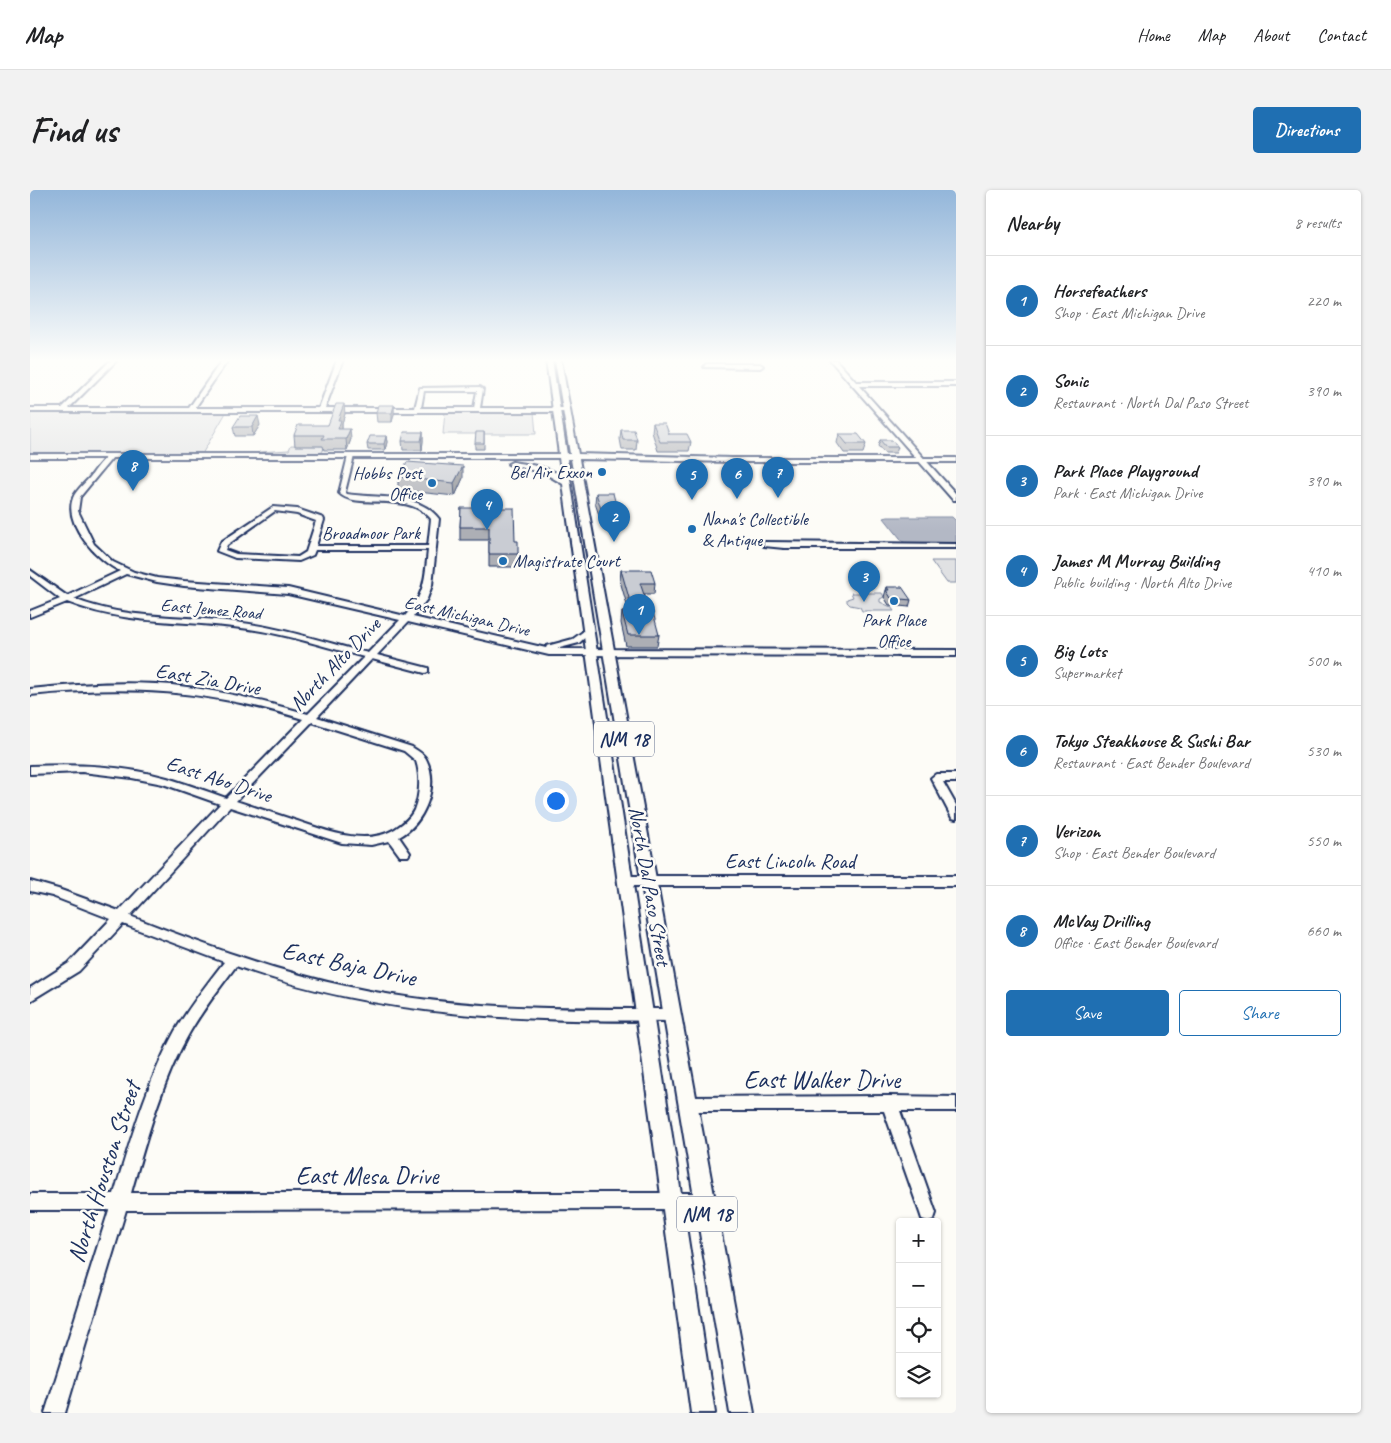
<!DOCTYPE html>
<html lang="en">
<head>
<meta charset="utf-8">
<style>
	body { margin:0; font-family:Caveat,sans-serif; background:#f2f2f2; color:#202124 }
	.controls { position:absolute; right:15px; bottom:15px; display:grid; overflow:hidden; border-radius:5px; box-shadow:0 1px 4px #0004 }
	.controls button { width:45px; height:45px; display:grid; place-items:center; padding:0; border:0; border-bottom:1px solid #e0e0e0; background:#fff; color:#202124; font:25px sans-serif }
	.you { position:absolute; left:525px; top:610px; width:18px; height:18px; margin:-12px; border:4px solid #fff; border-radius:50%; background:#1a73e8; box-shadow:0 0 0 8px #1a73e833 }
	.badge { display:grid; place-items:center; width:32px; height:32px; border-radius:50%; background:#1f6fb2; color:#fff; font-size:16px; font-weight:700 }
	.pin { position:absolute; translate:-50% -41px; filter:drop-shadow(0 1px 2px #0008) }
	.pin::after { content:''; position:absolute; top:26px; width:18px; height:15px; background:inherit; clip-path:polygon(0 0,100% 0,50% 100%) }
	.list { margin:0; padding:0; list-style:none }
	h2 { display:flex; justify-content:space-between; align-items:center; height:65px; margin:0; padding:0 20px; font-size:21px }
	h2 small { font-size:16px; font-weight:400; color:#757577 }
	.list li { display:grid; grid-template-columns:32px 1fr auto; gap:15px; align-items:center; box-sizing:border-box; height:90px; padding:0 20px; border-top:1px solid #e0e0e0 }
	.list b { display:block; font-size:19px; white-space:nowrap }
	.list p { margin:0; font-size:16px; white-space:nowrap; color:#757577 }
	.list em { font-size:16px; font-style:normal; color:#757577 }
	.actions { display:flex; gap:10px; padding:15px 20px }
	.actions a { flex:1; padding:11px 0; border:1px solid #1f6fb2; border-radius:5px; text-align:center; font-size:18px; color:#1f6fb2 }
	.actions .main { background:#1f6fb2; color:#fff }
	.icon { flex:none; width:28px; height:28px; fill:none; stroke:currentColor; stroke-width:2; stroke-linecap:round; stroke-linejoin:round }
	.map { position:relative; flex:none; width:926px; height:1223px; overflow:hidden; border-radius:5px }
	header { display:flex; align-items:center; gap:30px; box-sizing:border-box; height:70px; padding:0 25px; background:#fff; border-bottom:1px solid #e0e0e0 }
	header strong { font-size:24px }
	nav { display:flex; gap:28px; margin-inline-start:auto; font-size:18px }
	.intro { display:flex; align-items:center; justify-content:space-between; box-sizing:border-box; height:120px; padding:0 30px }
	h1 { margin:0; font-size:35px }
	.button { padding:12px 22px; border-radius:5px; background:#1f6fb2; color:#fff; font-size:18px; font-weight:700 }
	main { display:flex; gap:30px; padding:0 30px }
	aside { flex:1; background:#fff; border-radius:5px; box-shadow:0 1px 4px #0004 }
	.map>svg:first-child { display:block }
</style>
</head>
<body>
<header>
<strong>Map</strong>
<nav><a>Home</a><a>Map</a><a>About</a><a>Contact</a></nav>
</header>
<div class="intro"><h1>Find us</h1><a class="button">Directions</a></div>
<main>
<div class="map">
<svg width="926" height="1223" viewBox="0 0 926 1223">
	<rect width="100%" height="100%" fill="#fdfcf7"/>
	<filter id="ink" filterUnits="userSpaceOnUse"><feTurbulence type="fractalNoise" baseFrequency=".02" numOctaves="2"/><feDisplacementMap in="SourceGraphic" scale="10" xChannelSelector="R" yChannelSelector="G"/><feConvolveMatrix kernelMatrix="1 2 1 2 8 2 1 2 1" color-interpolation-filters="sRGB"/></filter>
	<g filter="url(#ink)">
		<path fill="#e0e1e3" stroke="#7e88a0" d="M 197,221 L 172,264 L 0,264 L 0,222 Z
			M 415,222 L 504,222 L 506,244 L 413,244 Z
			M 261,255 L 295,256 L 291,264 L 227,264 L 229,262 L 259,260 Z
			M 901,371 L 926,371 L 926,393 L 917,393 Z
			M 821,403 L 852,403 L 854,407 L 850,409 L 850,412 L 861,417 L 864,421 L 832,421 L 830,417 L 820,415 L 817,412 L 817,409 L 823,407 Z"/>
		<path fill="#b3b8c5" stroke="#76819c" d="M 858,327 L 922,327 L 926,331 L 926,353 L 874,353 L 854,328 Z"/>
		<g fill="none" stroke-linecap="round" stroke-linejoin="round">
			<g stroke="#1b2f5e" stroke-width="4">
				<path id="minor" d="M 81,170 L 87,170 L 39,218 L 159,218 L 192,170 L 198,170 L 165,218 L 289,218 L 307,170 L 313,170 L 295,218 L 385,218 L 390,198 L 450,197 L 453,199 L 450,218 L 537,218 L 540,220 L 537,222 L 0,222 L 0,218 L 32,218 ZM 394,201 L 447,201 L 444,218 L 391,218 Z
					M 800,170 L 806,170 L 826,192 L 926,192 L 926,196 L 829,196 L 926,304 L 926,310 L 923,310 Z
					M 676,174 L 730,174 L 733,176 L 730,178 L 674,177 Z
					M 81,264 L 83,265 L 83,267 L 50,307 L 48,321 L 64,354 L 83,372 L 104,382 L 127,388 L 154,391 L 258,398 L 375,426 C 395,405 395,388 398,360 L 285,360 L 283,365 L 269,371 L 205,368 L 187,361 L 191,352 L 243,317 L 267,319 L 293,328 L 294,330 L 286,356 L 398,356 L 401,329 C 379,300 326,321 309,303 L 318,266 L 321,264 L 324,266 L 315,302 L 317,304 C 347,309 389,302 409,329 L 402,395 L 397,409 L 383,427 L 516,458 L 517,456 L 543,449 L 558,438 L 562,441 L 549,453 L 526,459 L 926,460 L 926,466 L 519,465 L 378,432 L 347,465 L 398,478 L 398,482 L 395,483 L 342,469 L 287,527 L 382,557 C 386,560 394,564 396,569 C 410,596 394,634 369,647 L 380,663 L 378,666 L 370,666 L 359,651 L 341,655 L 312,653 L 200,617 L 100,726 C 172,754 244,781 320,797 C 425,820 535,819 642,819 L 647,821 L 649,825 L 647,829 L 642,831 C 489,831 352,828 206,776 C 188,800 170,823 156,849 C 130,897 116,951 101,1003 L 675,1003 L 681,1005 L 683,1011 L 681,1017 L 675,1019 L 96,1020 L 35,1223 L 15,1223 L 79,1020 L 0,1020 L 0,1004 L 84,1004 C 101,949 117,892 145,841 C 159,817 176,795 194,772 L 93,734 L 49,781 L 0,811 L 0,798 L 39,773 L 81,729 L 22,706 L 0,701 L 0,691 L 28,699 L 89,721 L 190,614 L 133,594 L 102,588 L 52,582 L 0,584 L 0,576 C 46,574 93,575 137,588 C 157,594 176,601 196,608 L 273,529 C 177,500 99,495 0,505 L 0,499 C 47,494 95,491 142,495 C 188,500 233,511 278,524 L 334,467 C 291,456 247,441 203,437 C 145,430 93,434 37,412 L 0,427 L 0,421 L 30,409 L 0,386 L 0,380 L 37,406 L 90,381 C 68,371 33,334 43,308 C 46,300 55,293 60,287 C 66,279 73,268 81,264 ZM 245,321 L 267,324 L 286,331 L 276,362 L 268,367 L 206,364 L 195,360 L 197,355 ZM 96,384 L 127,392 L 154,396 L 258,404 L 370,430 L 338,463 C 294,452 250,437 205,432 C 149,425 98,430 44,409 ZM 282,532 L 374,561 L 386,571 C 391,586 390,605 384,620 C 380,628 373,634 365,639 C 333,658 293,639 261,629 C 243,623 224,617 206,611 Z
					M 734,352 L 926,354 L 926,358 L 754,358 L 734,356 Z
					M 906,584 L 926,584 L 926,592 L 913,592 L 926,615 L 926,629 L 922,628 L 901,588 Z
					M 595,686 L 926,686 L 926,696 L 595,696 L 591,694 L 589,691 L 591,688 Z
					M 859,906 L 926,907 L 926,921 L 870,921 L 906,1023 L 904,1029 L 898,1031 L 892,1029 L 890,1023 L 854,921 L 658,921 L 653,919 L 650,914 L 653,909 L 658,907 Z"/>
			</g>
			<g stroke="#1b2f5e" stroke-width="4">
				<path id="major" d="M 516,170 L 522,170 L 537,264 L 540,264 L 525,170 L 531,170 L 548,264 L 702,268 L 926,268 L 926,272 L 702,272 L 549,269 L 724,1223 L 700,1223 L 541,269 L 537,269 L 685,1223 L 661,1223 L 533,294 L 514,283 L 478,274 L 482,272 C 500,275 516,276 532,286 L 529,268 L 0,268 L 0,264 L 529,264 Z"/>
			</g>
			<use href="#minor" fill="#fdfcf7" fill-rule="evenodd"/>
			<use href="#major" fill="#fdfcf7" fill-rule="evenodd"/>
		</g>
		<path fill="#adafb5" stroke="#1b2f5e" d="M 364,215 L 364,224 L 362,232 L 347,232 L 346,223 Z
			M 315,224 L 312,233 L 312,239 L 321,249 L 317,260 L 294,260 L 293,256 L 265,256 L 264,245 L 298,235 Z
			M 623,233 L 639,244 L 661,252 L 659,261 L 628,261 L 622,242 Z
			M 230,235 L 223,246 L 205,246 L 203,237 Z
			M 591,240 L 607,250 L 606,260 L 592,260 L 590,249 Z
			M 393,242 L 393,251 L 392,260 L 373,260 L 372,251 Z
			M 454,242 L 454,259 L 445,259 L 445,253 Z
			M 809,244 L 836,254 L 833,263 L 814,263 L 807,253 Z
			M 356,246 L 357,252 L 355,260 L 338,260 L 337,254 Z
			M 850,250 L 868,257 L 866,263 L 854,263 L 848,256 Z
			M 368,287 L 433,288 L 425,306 L 368,300 Z
			M 566,303 L 587,319 L 586,329 L 570,328 L 565,313 Z
			M 431,318 L 485,351 L 488,364 L 488,377 L 459,377 L 459,350 L 430,350 L 430,337 Z
			M 591,380 L 625,393 L 624,404 L 614,404 L 620,422 L 629,445 L 627,456 L 596,456 L 591,433 L 592,422 L 599,422 L 590,391 Z
			M 857,397 L 881,410 L 879,417 L 859,415 L 854,407 Z"/>
		<path fill="#8d8f94" stroke="#1b2f5e" d="M 314,214 L 315,224 L 312,233 L 312,240 L 308,239 L 308,230 Z
			M 364,215 L 364,224 L 362,232 L 362,223 Z
			M 228,226 L 230,235 L 223,246 L 222,237 Z
			M 320,239 L 321,249 L 317,260 L 316,249 Z
			M 393,242 L 393,251 L 392,260 L 391,251 Z
			M 356,246 L 357,252 L 355,260 L 354,254 Z
			M 433,276 L 433,288 L 425,306 L 424,293 Z"/>
		<path fill="#c9ccd3" stroke="#1b2f5e" d="M 306,214 L 314,214 L 308,230 L 311,230 L 308,239 L 320,239 L 316,249 L 292,249 L 294,245 L 264,245 L 268,235 L 298,235 Z
			M 348,215 L 364,215 L 362,223 L 346,223 Z
			M 210,226 L 228,226 L 222,237 L 203,237 Z
			M 623,233 L 635,233 L 639,244 L 657,244 L 661,252 L 630,252 Z
			M 591,240 L 604,240 L 607,250 L 593,250 Z
			M 374,242 L 393,242 L 391,251 L 372,251 Z
			M 446,242 L 454,242 L 454,253 L 445,253 Z
			M 809,244 L 828,244 L 836,254 L 817,254 Z
			M 340,246 L 356,246 L 354,254 L 337,254 Z
			M 850,250 L 862,250 L 868,257 L 856,257 Z
			M 377,272 L 433,276 L 424,293 L 368,287 Z
			M 566,303 L 583,303 L 587,319 L 571,319 Z
			M 431,318 L 484,318 L 485,351 L 488,351 L 488,364 L 459,364 L 459,337 L 430,337 Z
			M 591,380 L 621,380 L 625,393 L 610,393 L 620,422 L 623,422 L 629,445 L 598,445 L 592,422 L 603,422 Z
			M 857,397 L 872,397 L 881,410 L 861,408 L 856,400 L 859,400 Z"/>
	</g>
	<linearGradient id="sky" x2="0" y2="1"><stop stop-color="#93b6da"/><stop offset="0.5" stop-color="#fefefb"/><stop offset="1" stop-color="#fefefb" stop-opacity="0"/></linearGradient>
	<rect width="926" height="341" fill="url(#sky)"/>
	<g fill="#1f6fb2" stroke="#fdfcf7" stroke-width="2">
		<circle cx="572" cy="282" r="5"/>
		<circle cx="402" cy="293" r="5"/>
		<circle cx="662" cy="339" r="5"/>
		<circle cx="473" cy="371" r="5"/>
		<circle cx="864" cy="411" r="5"/>
	</g>
	<g text-anchor="middle" dominant-baseline="central" stroke-width="5" stroke-linejoin="round" paint-order="stroke">
		<g font-size="18" fill="#1b2f5e" stroke="#fdfcf7" text-anchor="end">
			<text x="562" y="282">Bel Air Exxon</text>
			<text x="392" y="283">Hobbs Post<tspan x="392" dy="21">Office</tspan></text>
			<text x="672" y="329" text-anchor="start">Nana's Collectible<tspan x="672" dy="21">&amp; Antique</tspan></text>
			<text x="483" y="371" text-anchor="start">Magistrate Court</text>
			<text x="864" y="430" text-anchor="middle">Park Place<tspan x="864" dy="21">Office</tspan></text>
		</g>
		<g font-size="18" fill="#1b2f5e" stroke="#fdfcf7">
			<text x="341" y="343">Broadmoor Park</text>
			<text transform="translate(181 419) rotate(5)">East Jemez Road</text>
			<text transform="translate(437 426) rotate(13)">East Michigan Drive</text>
		</g>
		<g fill="#fdfcf7" stroke="#5f6c8c" stroke-width="1">
			<rect x="564" y="531.5" width="60" height="35" rx="4"/>
			<rect x="647" y="1006.5" width="60" height="35" rx="4"/>
		</g>
		<g font-size="20" font-weight="bold" fill="#1b2f5e">
			<text x="594" y="549">NM 18</text>
			<text x="677" y="1024">NM 18</text>
		</g>
		<g font-size="21" fill="#1b2f5e" stroke="#fdfcf7">
			<text transform="translate(305 474) rotate(-46)">North Alto Drive</text>
			<text transform="translate(178 489) rotate(10)">East Zia Drive</text>
			<text transform="translate(189 589) rotate(18)">East Abo Drive</text>
			<text x="760" y="671">East Lincoln Road</text>
			<text transform="translate(620 696) rotate(80)">North Dal Paso Street</text>
		</g>
		<g font-size="25" fill="#1b2f5e" stroke="#fdfcf7">
			<text transform="translate(319 774) rotate(12)">East Baja Drive</text>
			<text x="792" y="890">East Walker Drive</text>
			<text transform="translate(74 982) rotate(-72)">North Houston Street</text>
			<text x="337" y="986">East Mesa Drive</text>
		</g>
	</g>
</svg>
<div class="controls">
<button>+</button>
<button>−</button>
<button><svg class="icon" aria-label="locate" viewBox="0 0 24 24"><circle cx="12" cy="12" r="6"/><path d="M12 2v4M12 18v4M2 12h4M18 12h4"/></svg></button>
<button><svg class="icon" aria-label="layers" viewBox="0 0 24 24"><path d="M12 4l9 5-9 5-9-5zM3 14l9 5 9-5"/></svg></button>
</div>
<div class="you"></div>
<div class="pin badge" style="left:609px;top:445px">1</div>
<div class="pin badge" style="left:584px;top:352px">2</div>
<div class="pin badge" style="left:834px;top:412px">3</div>
<div class="pin badge" style="left:457px;top:340px">4</div>
<div class="pin badge" style="left:662px;top:310px">5</div>
<div class="pin badge" style="left:707px;top:309px">6</div>
<div class="pin badge" style="left:748px;top:308px">7</div>
<div class="pin badge" style="left:103px;top:301px">8</div>
</div>
<aside>
<h2>Nearby<small>8 results</small></h2>
<ul class="list">
<li><span class="badge">1</span><div><b>Horsefeathers</b><p>Shop · East Michigan Drive</p></div><em>220 m</em></li>
<li><span class="badge">2</span><div><b>Sonic</b><p>Restaurant · North Dal Paso Street</p></div><em>390 m</em></li>
<li><span class="badge">3</span><div><b>Park Place Playground</b><p>Park · East Michigan Drive</p></div><em>390 m</em></li>
<li><span class="badge">4</span><div><b>James M Murray Building</b><p>Public building · North Alto Drive</p></div><em>410 m</em></li>
<li><span class="badge">5</span><div><b>Big Lots</b><p>Supermarket</p></div><em>500 m</em></li>
<li><span class="badge">6</span><div><b>Tokyo Steakhouse &amp; Sushi Bar</b><p>Restaurant · East Bender Boulevard</p></div><em>530 m</em></li>
<li><span class="badge">7</span><div><b>Verizon</b><p>Shop · East Bender Boulevard</p></div><em>550 m</em></li>
<li><span class="badge">8</span><div><b>McVay Drilling</b><p>Office · East Bender Boulevard</p></div><em>660 m</em></li>
</ul>
<div class="actions"><a class="main">Save</a><a>Share</a></div>
</aside>
</main>
</body>
</html>
